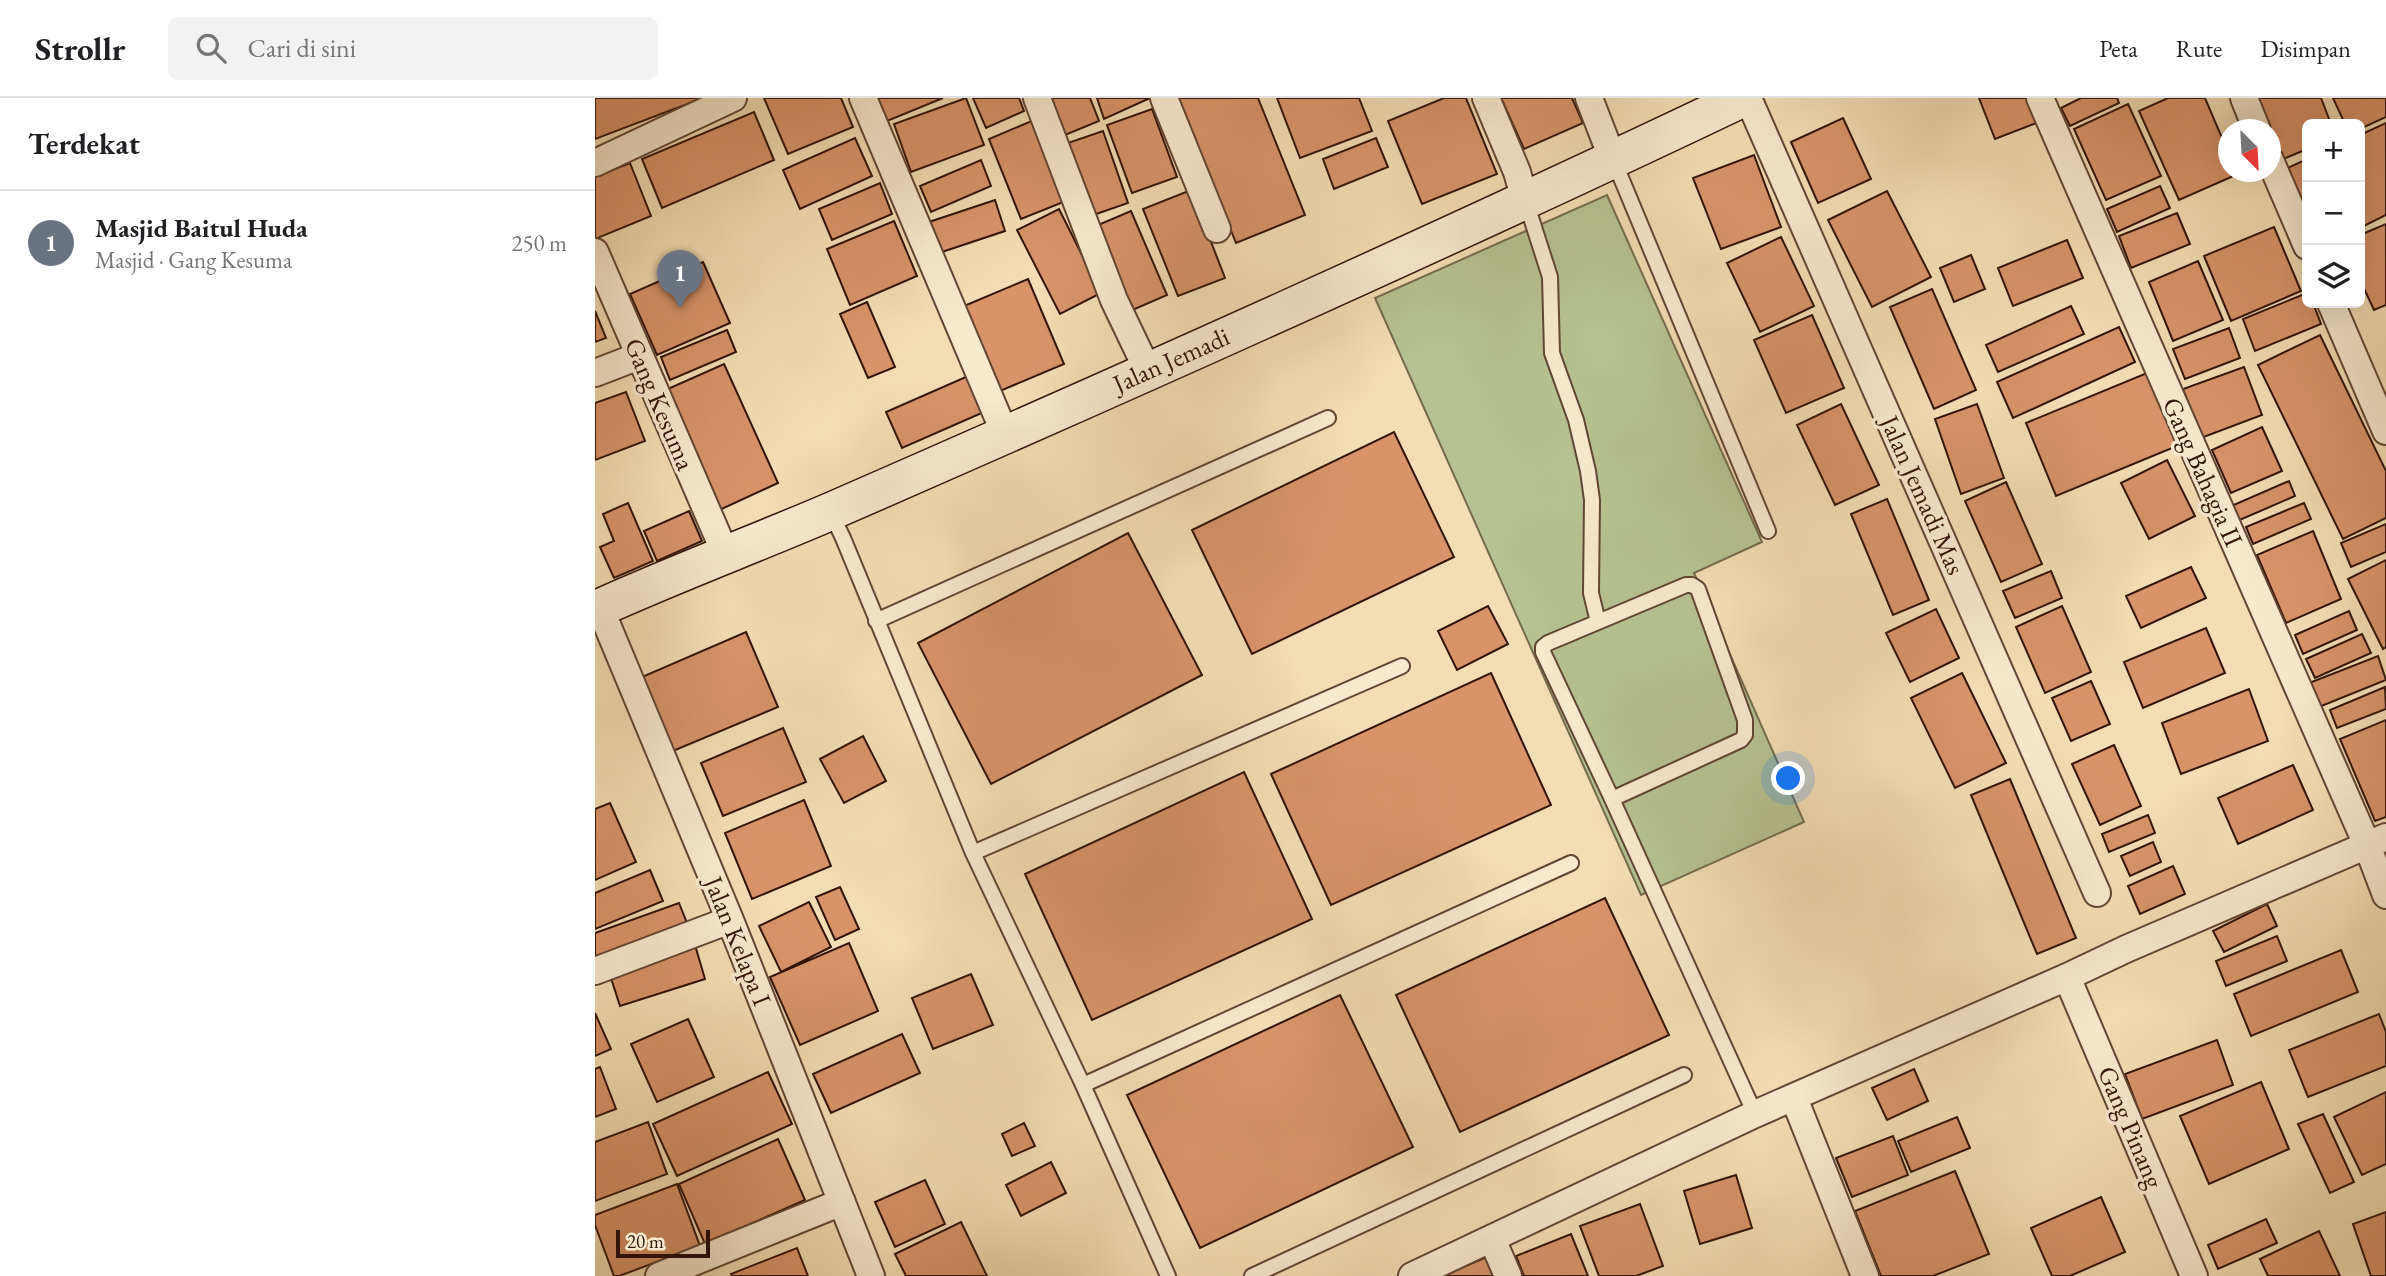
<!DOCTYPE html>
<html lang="id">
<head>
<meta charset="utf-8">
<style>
	body { margin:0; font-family:"EB Garamond",serif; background:#f2f2f2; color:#202124 }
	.controls { position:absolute; right:21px; top:21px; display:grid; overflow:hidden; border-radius:10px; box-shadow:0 7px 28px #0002 }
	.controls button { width:63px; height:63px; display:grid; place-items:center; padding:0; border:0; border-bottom:2px solid #e0e0e0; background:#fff; color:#202124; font:35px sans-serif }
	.compass { position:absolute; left:1623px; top:21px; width:63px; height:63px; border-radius:50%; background:#fff; box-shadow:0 7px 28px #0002; rotate:156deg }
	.scale { position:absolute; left:21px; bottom:18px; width:94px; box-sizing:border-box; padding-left:7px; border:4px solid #321409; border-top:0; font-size:19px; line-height:24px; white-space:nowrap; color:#321409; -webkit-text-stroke:5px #f7e9ce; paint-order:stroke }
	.you { position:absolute; left:1194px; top:681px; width:24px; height:24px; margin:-18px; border:5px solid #fff; border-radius:50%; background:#1a73e8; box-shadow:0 0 0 10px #1a73e833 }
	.badge { display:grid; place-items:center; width:46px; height:46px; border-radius:50%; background:#8f2418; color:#fff; font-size:23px; font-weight:700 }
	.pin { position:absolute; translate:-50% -58px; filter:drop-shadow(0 2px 4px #0008) }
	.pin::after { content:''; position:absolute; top:37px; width:24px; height:21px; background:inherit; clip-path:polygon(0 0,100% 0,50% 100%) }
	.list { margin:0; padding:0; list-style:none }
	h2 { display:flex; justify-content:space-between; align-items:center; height:91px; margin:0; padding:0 28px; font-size:30px }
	h2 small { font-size:23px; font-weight:400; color:#757577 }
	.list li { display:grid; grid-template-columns:46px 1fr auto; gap:21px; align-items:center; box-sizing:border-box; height:105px; padding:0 28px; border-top:2px solid #e0e0e0 }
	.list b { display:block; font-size:26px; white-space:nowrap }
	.list p { margin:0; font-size:23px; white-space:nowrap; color:#757577 }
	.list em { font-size:23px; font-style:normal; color:#757577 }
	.icon { flex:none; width:38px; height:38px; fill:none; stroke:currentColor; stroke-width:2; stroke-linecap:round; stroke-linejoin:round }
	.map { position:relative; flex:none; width:1791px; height:1178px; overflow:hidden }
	header { display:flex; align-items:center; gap:42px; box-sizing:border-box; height:98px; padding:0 35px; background:#fff; border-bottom:2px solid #e0e0e0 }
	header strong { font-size:33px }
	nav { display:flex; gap:38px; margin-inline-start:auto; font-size:24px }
	.search { width:490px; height:63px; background:#f2f2f2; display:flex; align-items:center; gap:18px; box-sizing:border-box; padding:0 24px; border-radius:10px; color:#757577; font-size:26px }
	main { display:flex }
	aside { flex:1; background:#fff }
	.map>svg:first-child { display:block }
</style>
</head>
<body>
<header>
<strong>Strollr</strong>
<div class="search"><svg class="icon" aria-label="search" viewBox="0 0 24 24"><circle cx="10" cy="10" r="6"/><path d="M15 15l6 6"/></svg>Cari di sini</div>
<nav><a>Peta</a><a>Rute</a><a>Disimpan</a></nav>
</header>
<main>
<aside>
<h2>Terdekat<small></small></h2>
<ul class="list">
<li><span class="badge" style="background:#6b7280">1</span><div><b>Masjid Baitul Huda</b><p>Masjid · Gang Kesuma</p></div><em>250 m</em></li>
</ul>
</aside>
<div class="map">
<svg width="1791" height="1178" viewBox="0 0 1791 1178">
	<rect width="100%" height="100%" fill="#f3ddb4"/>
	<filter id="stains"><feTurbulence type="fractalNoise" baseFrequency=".00286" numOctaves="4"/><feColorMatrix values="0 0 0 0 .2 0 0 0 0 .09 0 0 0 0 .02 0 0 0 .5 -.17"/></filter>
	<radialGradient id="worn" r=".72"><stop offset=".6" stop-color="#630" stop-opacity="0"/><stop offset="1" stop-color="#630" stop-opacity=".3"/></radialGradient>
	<path fill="#b6c291" stroke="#746b4d" stroke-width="2" d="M 1012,97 L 1167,444 L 1099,475 L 1209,724 L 1046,797 L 780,200 Z"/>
	<path fill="#d89369" stroke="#321409" stroke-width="2" d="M 0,0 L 108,0 L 0,41 Z
		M 169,0 L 246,0 L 258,29 L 193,56 Z
		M 283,0 L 348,0 L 292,23 Z
		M 371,0 L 389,47 L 316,74 L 299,26 Z
		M 378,0 L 424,0 L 429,13 L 391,30 Z
		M 455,0 L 495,0 L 504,23 L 470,37 Z
		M 502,0 L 555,0 L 509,21 Z
		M 583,0 L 663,0 L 710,117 L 641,145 Z
		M 682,0 L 764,0 L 777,33 L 705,60 Z
		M 849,0 L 871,0 L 902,76 L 827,106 L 793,23 Z
		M 906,0 L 977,0 L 988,25 L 929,51 Z
		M 1384,0 L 1435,0 L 1444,24 L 1400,41 Z
		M 1486,0 L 1522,0 L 1524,5 L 1475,28 L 1466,10 Z
		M 1573,0 L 1610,0 L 1633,54 L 1633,74 L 1642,74 L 1643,76 L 1584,102 L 1544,13 Z
		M 1660,0 L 1726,0 L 1736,26 L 1712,26 L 1712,51 L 1686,62 L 1675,37 L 1675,32 L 1673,32 Z
		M 1738,0 L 1791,0 L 1791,19 L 1765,31 L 1765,26 L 1750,26 Z
		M 1533,6 L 1566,78 L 1511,102 L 1479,31 Z
		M 557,11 L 582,79 L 537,95 L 512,27 Z
		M 159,14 L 179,62 L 67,110 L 47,61 Z
		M 1248,20 L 1276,81 L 1223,105 L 1196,44 Z
		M 439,22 L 471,103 L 426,121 L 394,41 Z
		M 1791,25 L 1791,117 L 1765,130 L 1765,37 Z
		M 508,33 L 533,105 L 490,120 L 464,48 Z
		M 260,40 L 277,78 L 205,111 L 188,72 Z
		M 781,40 L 793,69 L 739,91 L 728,61 Z
		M 1159,57 L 1186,129 L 1126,151 L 1098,80 Z
		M 1712,61 L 1712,136 L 1684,74 Z
		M 386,62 L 396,88 L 336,114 L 325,88 Z
		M 35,65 L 56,118 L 0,141 L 0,79 Z
		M 285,85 L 297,116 L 237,142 L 224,111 Z
		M 1565,88 L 1575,110 L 1522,134 L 1512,111 Z
		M 596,92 L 630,180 L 583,198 L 548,111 Z
		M 1292,93 L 1336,179 L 1277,209 L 1233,122 Z
		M 400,102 L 410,133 L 341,156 L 331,125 Z
		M 464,111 L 506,195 L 465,216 L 422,132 Z
		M 536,113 L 572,197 L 533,214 L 496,130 Z
		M 1582,115 L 1595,146 L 1536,170 L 1524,138 Z
		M 299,123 L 322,178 L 255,207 L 232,151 Z
		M 1791,126 L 1791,207 L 1779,212 L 1765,182 L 1765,137 Z
		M 1679,129 L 1706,193 L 1636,223 L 1609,158 Z
		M 1186,139 L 1219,208 L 1165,234 L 1132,165 Z
		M 1472,142 L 1488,180 L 1418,208 L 1403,170 Z
		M 1376,157 L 1390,191 L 1359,204 L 1345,170 Z
		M 1603,163 L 1628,222 L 1578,243 L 1554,184 Z
		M 108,164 L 135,225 L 62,257 L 35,196 Z
		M 433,181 L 469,266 L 405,293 L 369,208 Z
		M 1337,191 L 1381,292 L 1339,311 L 1295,209 Z
		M 1712,195 L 1712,205 L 1718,205 L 1726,226 L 1660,253 L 1648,221 Z
		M 272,204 L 300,269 L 273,280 L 245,216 Z
		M 1476,208 L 1489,236 L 1403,274 L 1391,247 Z
		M 0,213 L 11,240 L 0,244 Z
		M 1217,217 L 1249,290 L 1191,315 L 1159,242 Z
		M 1524,229 L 1540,264 L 1418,320 L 1402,284 Z
		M 1634,230 L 1645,260 L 1590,281 L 1578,251 Z
		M 132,232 L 141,254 L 75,282 L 66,259 Z
		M 1725,237 L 1791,373 L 1791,420 L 1748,441 L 1663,267 Z
		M 129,266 L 183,385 L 120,414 L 66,294 Z
		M 1649,269 L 1667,317 L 1606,340 L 1588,291 Z
		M 1552,275 L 1582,348 L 1461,398 L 1431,325 Z
		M 373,278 L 389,314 L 307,350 L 291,314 Z
		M 31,294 L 50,343 L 0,362 L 0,305 Z
		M 1246,306 L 1284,387 L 1240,407 L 1202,327 Z
		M 1382,306 L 1409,380 L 1366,396 L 1340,321 Z
		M 1667,329 L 1687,373 L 1636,395 L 1617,352 Z
		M 799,334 L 859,459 L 657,556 L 597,432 Z
		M 1572,362 L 1600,418 L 1554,441 L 1526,385 Z
		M 1694,383 L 1700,398 L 1640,424 L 1634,409 Z
		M 1411,384 L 1447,466 L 1406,484 L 1370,403 Z
		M 1292,401 L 1334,502 L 1298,517 L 1256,416 Z
		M 33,405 L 58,463 L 19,480 L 5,449 L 19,443 L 8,416 Z
		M 1709,405 L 1716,421 L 1658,446 L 1651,429 Z
		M 94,413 L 107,443 L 62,463 L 49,433 Z
		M 1791,426 L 1791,454 L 1756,469 L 1746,445 Z
		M 1718,433 L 1746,501 L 1691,525 L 1662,457 Z
		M 533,435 L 607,577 L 396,686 L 323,545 Z
		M 1791,462 L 1791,549 L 1788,551 L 1753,481 Z
		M 1596,469 L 1611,500 L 1546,530 L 1531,498 Z
		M 1456,473 L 1467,500 L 1420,520 L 1408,493 Z
		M 893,508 L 913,546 L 862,572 L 843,533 Z
		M 1467,508 L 1496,574 L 1450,595 L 1421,529 Z
		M 1341,511 L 1364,560 L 1315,584 L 1291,535 Z
		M 1754,513 L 1762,532 L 1708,556 L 1700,537 Z
		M 1611,530 L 1630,575 L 1548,610 L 1529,564 Z
		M 151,534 L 183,609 L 78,653 L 47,579 Z
		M 1767,536 L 1776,555 L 1720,580 L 1711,561 Z
		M 1783,558 L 1791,582 L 1724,609 L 1714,585 Z
		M 896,575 L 956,707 L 736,807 L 676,676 Z
		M 1367,575 L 1411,665 L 1360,690 L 1316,600 Z
		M 1496,583 L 1515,626 L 1476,643 L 1457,600 Z
		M 1790,589 L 1791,611 L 1742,630 L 1735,612 Z
		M 1654,591 L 1673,643 L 1586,676 L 1567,625 Z
		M 1791,622 L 1791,719 L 1780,723 L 1745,641 Z
		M 188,630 L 211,684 L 128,718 L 106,665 Z
		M 268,638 L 291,683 L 249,705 L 225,661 Z
		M 1519,647 L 1546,708 L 1505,727 L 1477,666 Z
		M 1698,667 L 1718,712 L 1643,746 L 1623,700 Z
		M 649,674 L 717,821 L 497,922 L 430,776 Z
		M 1415,681 L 1481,840 L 1442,856 L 1376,697 Z
		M 209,702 L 236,768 L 157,801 L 130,735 Z
		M 15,705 L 41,764 L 0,782 L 0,711 Z
		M 1553,717 L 1560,735 L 1514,754 L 1507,736 Z
		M 1558,744 L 1566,764 L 1535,778 L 1526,758 Z
		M 1578,768 L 1590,796 L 1545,816 L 1533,788 Z
		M 55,772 L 68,803 L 0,831 L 0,795 Z
		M 245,789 L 264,831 L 240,842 L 221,799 Z
		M 1010,800 L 1074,937 L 865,1034 L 801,897 Z
		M 214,804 L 236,849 L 186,874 L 164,828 Z
		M 84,805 L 94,830 L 0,863 L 0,835 Z
		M 1672,806 L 1682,828 L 1629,854 L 1618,833 Z
		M 1682,838 L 1692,863 L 1631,888 L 1621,863 Z
		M 254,845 L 283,913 L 205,947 L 175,879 Z
		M 100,847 L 110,881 L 25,908 L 14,874 Z
		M 1746,852 L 1763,894 L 1656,938 L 1639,896 Z
		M 376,876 L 398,927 L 338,951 L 317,900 Z
		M 745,897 L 818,1049 L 605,1150 L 532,997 Z
		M 0,915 L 16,951 L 0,958 Z
		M 1784,916 L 1791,934 L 1791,968 L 1713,999 L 1694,952 Z
		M 93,921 L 119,979 L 62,1004 L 36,946 Z
		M 307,936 L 325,975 L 236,1015 L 218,976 Z
		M 1622,942 L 1638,987 L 1547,1021 L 1530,976 Z
		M 5,969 L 21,1011 L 0,1019 L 0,971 Z
		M 1319,971 L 1333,1003 L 1292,1022 L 1277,990 Z
		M 173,974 L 197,1026 L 82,1078 L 58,1026 Z
		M 1666,984 L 1694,1051 L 1614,1086 L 1585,1018 Z
		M 1791,994 L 1791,1066 L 1767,1077 L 1739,1019 Z
		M 1728,1016 L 1759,1084 L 1735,1095 L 1703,1026 Z
		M 1362,1019 L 1375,1050 L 1316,1074 L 1303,1043 Z
		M 53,1024 L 72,1076 L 0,1103 L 0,1044 Z
		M 429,1025 L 440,1048 L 417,1058 L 407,1036 Z
		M 1298,1038 L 1313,1077 L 1257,1099 L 1241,1060 Z
		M 183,1041 L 210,1102 L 110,1146 L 84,1086 Z
		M 456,1064 L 471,1095 L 426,1118 L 411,1087 Z
		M 1360,1073 L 1394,1156 L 1338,1178 L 1286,1178 L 1260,1113 Z
		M 1141,1077 L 1157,1130 L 1105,1146 L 1089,1093 Z
		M 330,1082 L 350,1126 L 300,1149 L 280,1104 Z
		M 82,1086 L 105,1148 L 24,1178 L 19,1178 L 0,1127 L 0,1117 Z
		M 1506,1099 L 1530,1154 L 1475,1178 L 1457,1178 L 1436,1130 Z
		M 1045,1106 L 1068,1168 L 1041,1178 L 1004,1178 L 985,1128 Z
		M 1791,1114 L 1791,1178 L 1776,1178 L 1758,1126 Z
		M 1671,1121 L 1682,1145 L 1623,1171 L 1613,1147 Z
		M 366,1124 L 392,1178 L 311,1178 L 300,1156 Z
		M 1724,1133 L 1745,1178 L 1673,1178 L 1665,1161 Z
		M 976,1136 L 993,1178 L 929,1178 L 921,1158 Z
		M 202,1150 L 213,1178 L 137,1178 L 136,1176 Z
		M 894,1158 L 902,1178 L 847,1178 Z"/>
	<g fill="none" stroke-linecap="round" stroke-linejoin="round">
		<g stroke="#624634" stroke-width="18">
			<path id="lane" d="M 1019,63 L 1173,433
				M 931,104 L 955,179 L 957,255 L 981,322 L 993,373 L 997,402 L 996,495 L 1003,524
				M 236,415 L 248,440 L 378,755 L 488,987 L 573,1178
				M 281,523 L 733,320
				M 1017,701 L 1146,642 L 1150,637 L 1150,622 L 1103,491 L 1097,487 L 1091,487 L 953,545 L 948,549 L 948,554 L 1017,701 L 1160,1016
				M 378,755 L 807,568
				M 488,987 L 976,765
				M 657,1178 L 1089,977"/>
		</g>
		<g stroke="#624634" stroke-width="30">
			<path id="street" d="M 268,0 L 410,336
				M 442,0 L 519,202 L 553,273
				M 569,0 L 622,131
				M 891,0 L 922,74 L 930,102
				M 994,0 L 1018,62
				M 1153,0 L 1502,795
				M 1445,0 L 1772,747 L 1791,797
				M 1649,0 L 1662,32
				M 1675,62 L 1712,148
				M 0,65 L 138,0
				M 0,154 L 131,457
				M 1736,205 L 1791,333
				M 0,275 L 44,258
				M 5,510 L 135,822 L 276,1178
				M 0,873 L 135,822
				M 1472,879 L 1599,1178
				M 1199,1000 L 1270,1178
				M 897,1141 L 913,1178
				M 64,1178 L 247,1104
				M 817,1178 L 1160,1016 L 1472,879 L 1531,851 L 1791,739"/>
		</g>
		<g stroke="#321409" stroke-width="40">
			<path id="secondary" d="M 0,512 C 79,476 160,446 239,412 C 544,279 848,143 1148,0"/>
		</g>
		<use href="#lane" stroke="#f7e9ce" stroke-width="14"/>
		<use href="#street" stroke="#f7e9ce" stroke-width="26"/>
		<use href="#secondary" stroke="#f7e9ce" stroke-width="37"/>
	</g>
	<g text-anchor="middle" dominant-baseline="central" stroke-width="7" stroke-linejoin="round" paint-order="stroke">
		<g font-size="26" fill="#321409" stroke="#f7e9ce">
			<text transform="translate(576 262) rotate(-24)">Jalan Jemadi</text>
			<text transform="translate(65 306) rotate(67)">Gang Kesuma</text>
			<text transform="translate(1608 374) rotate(66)">Gang Bahagia II</text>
			<text transform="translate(1328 397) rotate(66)">Jalan Jemadi Mas</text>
			<text transform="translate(143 843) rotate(68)">Jalan Kelapa I</text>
			<text transform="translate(1536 1029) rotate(67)">Gang Pinang</text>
		</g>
	</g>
	<rect width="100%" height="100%" filter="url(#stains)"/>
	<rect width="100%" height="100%" fill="url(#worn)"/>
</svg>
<div class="controls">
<button>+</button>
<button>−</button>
<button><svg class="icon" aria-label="layers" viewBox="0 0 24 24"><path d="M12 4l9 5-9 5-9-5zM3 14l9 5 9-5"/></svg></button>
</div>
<svg class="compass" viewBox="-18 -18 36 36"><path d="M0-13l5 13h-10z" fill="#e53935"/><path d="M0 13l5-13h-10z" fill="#757577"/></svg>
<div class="scale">20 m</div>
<div class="you"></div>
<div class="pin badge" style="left:85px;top:210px;background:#6b7280">1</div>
</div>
</main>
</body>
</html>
